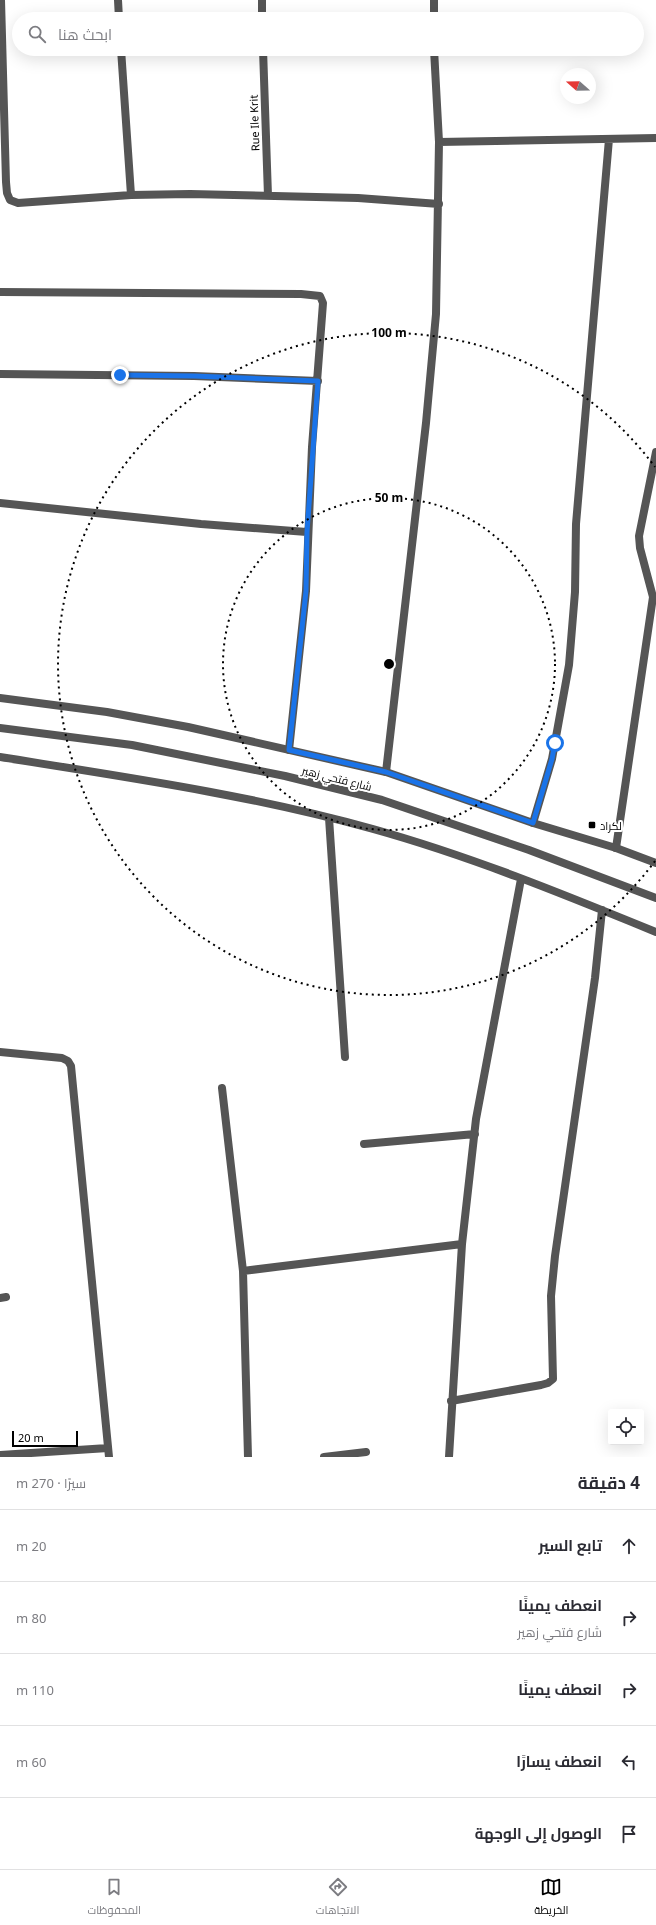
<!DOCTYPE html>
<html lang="ar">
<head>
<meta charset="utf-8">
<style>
	body { margin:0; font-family:"Noto Sans",Cairo,sans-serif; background:#f2f2f3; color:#2b2b33; direction:rtl }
	.controls { position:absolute; right:12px; bottom:12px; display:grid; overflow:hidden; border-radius:4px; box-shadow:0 4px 16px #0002 }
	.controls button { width:36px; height:36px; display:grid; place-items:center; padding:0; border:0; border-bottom:1px solid #e1e1e2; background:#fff; color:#2b2b33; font:20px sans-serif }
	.compass { position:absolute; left:560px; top:68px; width:36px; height:36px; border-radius:50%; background:#fff; box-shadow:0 4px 16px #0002; rotate:290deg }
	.scale { position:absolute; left:12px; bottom:10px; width:66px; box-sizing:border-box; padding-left:4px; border:2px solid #000; border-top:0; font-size:11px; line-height:14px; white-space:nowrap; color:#000; -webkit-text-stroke:3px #fff; paint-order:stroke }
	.stop { position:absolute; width:12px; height:12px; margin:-9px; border:3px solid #1a73e8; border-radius:50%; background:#fff }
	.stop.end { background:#1a73e8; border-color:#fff; box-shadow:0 1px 4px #0008 }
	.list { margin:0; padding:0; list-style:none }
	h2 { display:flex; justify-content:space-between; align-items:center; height:52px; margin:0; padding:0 16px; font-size:17px }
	h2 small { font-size:13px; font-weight:400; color:#7c7c81 }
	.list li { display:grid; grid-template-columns:26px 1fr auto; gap:12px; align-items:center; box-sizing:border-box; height:72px; padding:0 16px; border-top:1px solid #e1e1e2 }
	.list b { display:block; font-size:15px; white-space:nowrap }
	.list p { margin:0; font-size:13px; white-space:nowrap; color:#7c7c81 }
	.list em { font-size:13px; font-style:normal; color:#7c7c81 }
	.icon { flex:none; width:22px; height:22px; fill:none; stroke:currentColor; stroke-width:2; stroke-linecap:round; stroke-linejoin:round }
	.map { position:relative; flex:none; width:656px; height:1457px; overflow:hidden; direction:ltr }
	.search { position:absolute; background:#fff; box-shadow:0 4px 16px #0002; left:12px; right:12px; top:12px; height:44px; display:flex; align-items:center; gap:10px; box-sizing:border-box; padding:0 14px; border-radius:22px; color:#7c7c81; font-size:15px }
	.sheet { height:412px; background:#fff }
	nav { display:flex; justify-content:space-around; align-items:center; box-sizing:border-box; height:56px; border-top:1px solid #e1e1e2; background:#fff; font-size:11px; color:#7c7c81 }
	nav a { display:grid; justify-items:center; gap:2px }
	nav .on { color:#000 }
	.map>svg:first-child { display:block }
</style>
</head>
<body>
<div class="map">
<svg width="656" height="1457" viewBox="0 0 656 1457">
	<rect width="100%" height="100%" fill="#fff"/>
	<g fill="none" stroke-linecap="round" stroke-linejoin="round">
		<path stroke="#555" stroke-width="8" d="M 1,0 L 6,182 L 7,193 L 10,200 L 18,203 L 131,195 L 190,194 L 358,198 L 439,204
			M 118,0 L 119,19
			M 262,0 L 262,19
			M 434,19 L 434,0
			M 121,49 L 131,195
			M 263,49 L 268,196
			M 439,142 L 656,138
			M 0,292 L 301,294 L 320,296 L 323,303 L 312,447 L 306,591 L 289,750
			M 0,374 L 194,376 L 318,381
			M 0,503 L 201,524 L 307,532
			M 0,757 C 125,777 251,795 373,829 C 470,856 563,894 656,932
			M 386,772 L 426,423 L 436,314 L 439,142 L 434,49
			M 329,818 L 345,1057
			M 533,823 L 552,759 L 569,665 L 575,592 L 576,524 L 609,139
			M 616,848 L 653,597 L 640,548 L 639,536 L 656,452
			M 0,1052 L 62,1058 L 68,1061 L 71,1066 L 109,1457
			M 222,1088 L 243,1271 L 248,1457
			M 364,1144 L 475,1134
			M 243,1271 L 462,1244
			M 0,1298 L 6,1297
			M 451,1401 L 541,1385 L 548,1383 L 553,1379 L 551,1296 L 555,1256 L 595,978 L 602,910
			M 0,1455 L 108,1448
			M 324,1457 L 366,1452
			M 449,1457 L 462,1244 L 476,1119 L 521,879"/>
		<path stroke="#555" stroke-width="8" d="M 0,698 L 107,712 L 188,727 L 386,772 L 533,823 L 616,848 L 656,863
			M 0,728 L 132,745 L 285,776 L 382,800 L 529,850 L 656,898"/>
	</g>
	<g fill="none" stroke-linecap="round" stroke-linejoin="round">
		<path stroke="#1a73e8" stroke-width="5" d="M 120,375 L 194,376 L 318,381 L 307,532 L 306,591 L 289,750 L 386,772 L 533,823 L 552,759 L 555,743"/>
	</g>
	<g fill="none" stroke="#000" stroke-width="2" stroke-dasharray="2 4">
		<circle cx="389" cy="664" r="166"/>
		<path d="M655 861A331 331 0 1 1 655 467"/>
	</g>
	<rect fill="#000" stroke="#fff" stroke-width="1.5" x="588" y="821" width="8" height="8" rx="2"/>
	<g text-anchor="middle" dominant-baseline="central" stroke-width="4" stroke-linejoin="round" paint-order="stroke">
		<g font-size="11" fill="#000" stroke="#fff">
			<text transform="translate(254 123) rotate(-92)">Rue Ile Krit</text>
			<text transform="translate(337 778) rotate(14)">شارع فتحي زهير</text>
		</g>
		<g font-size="11" fill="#000" stroke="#fff" text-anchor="start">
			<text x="600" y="825">لكراد</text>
		</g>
	</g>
	<circle cx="389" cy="664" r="6" fill="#000" stroke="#fff" stroke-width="2"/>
	<g font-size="12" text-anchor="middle" font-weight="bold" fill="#000" stroke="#fff" stroke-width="4" stroke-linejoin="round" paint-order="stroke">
		<text x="389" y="337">100 m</text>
		<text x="389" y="502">50 m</text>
	</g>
</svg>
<div class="controls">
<button><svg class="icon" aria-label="locate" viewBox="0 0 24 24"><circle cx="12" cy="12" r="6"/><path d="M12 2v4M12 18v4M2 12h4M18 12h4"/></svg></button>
</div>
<svg class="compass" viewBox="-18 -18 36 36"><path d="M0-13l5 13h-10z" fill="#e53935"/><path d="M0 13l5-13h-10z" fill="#7c7c81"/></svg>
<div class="scale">20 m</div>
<div class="stop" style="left:555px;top:743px"></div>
<div class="stop end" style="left:120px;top:375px"></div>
<div class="search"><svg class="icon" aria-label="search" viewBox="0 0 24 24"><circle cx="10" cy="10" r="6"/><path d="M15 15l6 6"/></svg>ابحث هنا</div>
</div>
<section class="sheet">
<h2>4 دقيقة<small>سيرًا · 270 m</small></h2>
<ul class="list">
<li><svg class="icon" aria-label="ahead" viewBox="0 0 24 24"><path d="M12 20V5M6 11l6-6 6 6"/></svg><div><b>تابع السير</b></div><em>20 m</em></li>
<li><svg class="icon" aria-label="right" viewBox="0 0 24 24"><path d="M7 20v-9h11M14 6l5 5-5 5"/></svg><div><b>انعطف يمينًا</b><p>شارع فتحي زهير</p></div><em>80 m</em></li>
<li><svg class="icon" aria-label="right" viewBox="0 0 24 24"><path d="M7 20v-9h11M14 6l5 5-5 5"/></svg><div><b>انعطف يمينًا</b></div><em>110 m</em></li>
<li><svg class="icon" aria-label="left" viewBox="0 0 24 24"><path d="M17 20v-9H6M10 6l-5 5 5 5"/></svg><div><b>انعطف يسارًا</b></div><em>60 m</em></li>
<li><svg class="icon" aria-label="arrive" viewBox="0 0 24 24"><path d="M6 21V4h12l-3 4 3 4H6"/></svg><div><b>الوصول إلى الوجهة</b></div></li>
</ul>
</section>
<nav>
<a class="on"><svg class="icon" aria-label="map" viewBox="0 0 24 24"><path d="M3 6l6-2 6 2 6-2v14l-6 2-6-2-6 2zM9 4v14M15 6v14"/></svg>الخريطة</a>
<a><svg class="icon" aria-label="directions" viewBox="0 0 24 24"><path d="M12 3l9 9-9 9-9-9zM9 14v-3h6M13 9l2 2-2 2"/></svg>الاتجاهات</a>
<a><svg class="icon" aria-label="saved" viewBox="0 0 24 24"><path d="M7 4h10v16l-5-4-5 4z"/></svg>المحفوظات</a>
</nav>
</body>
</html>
